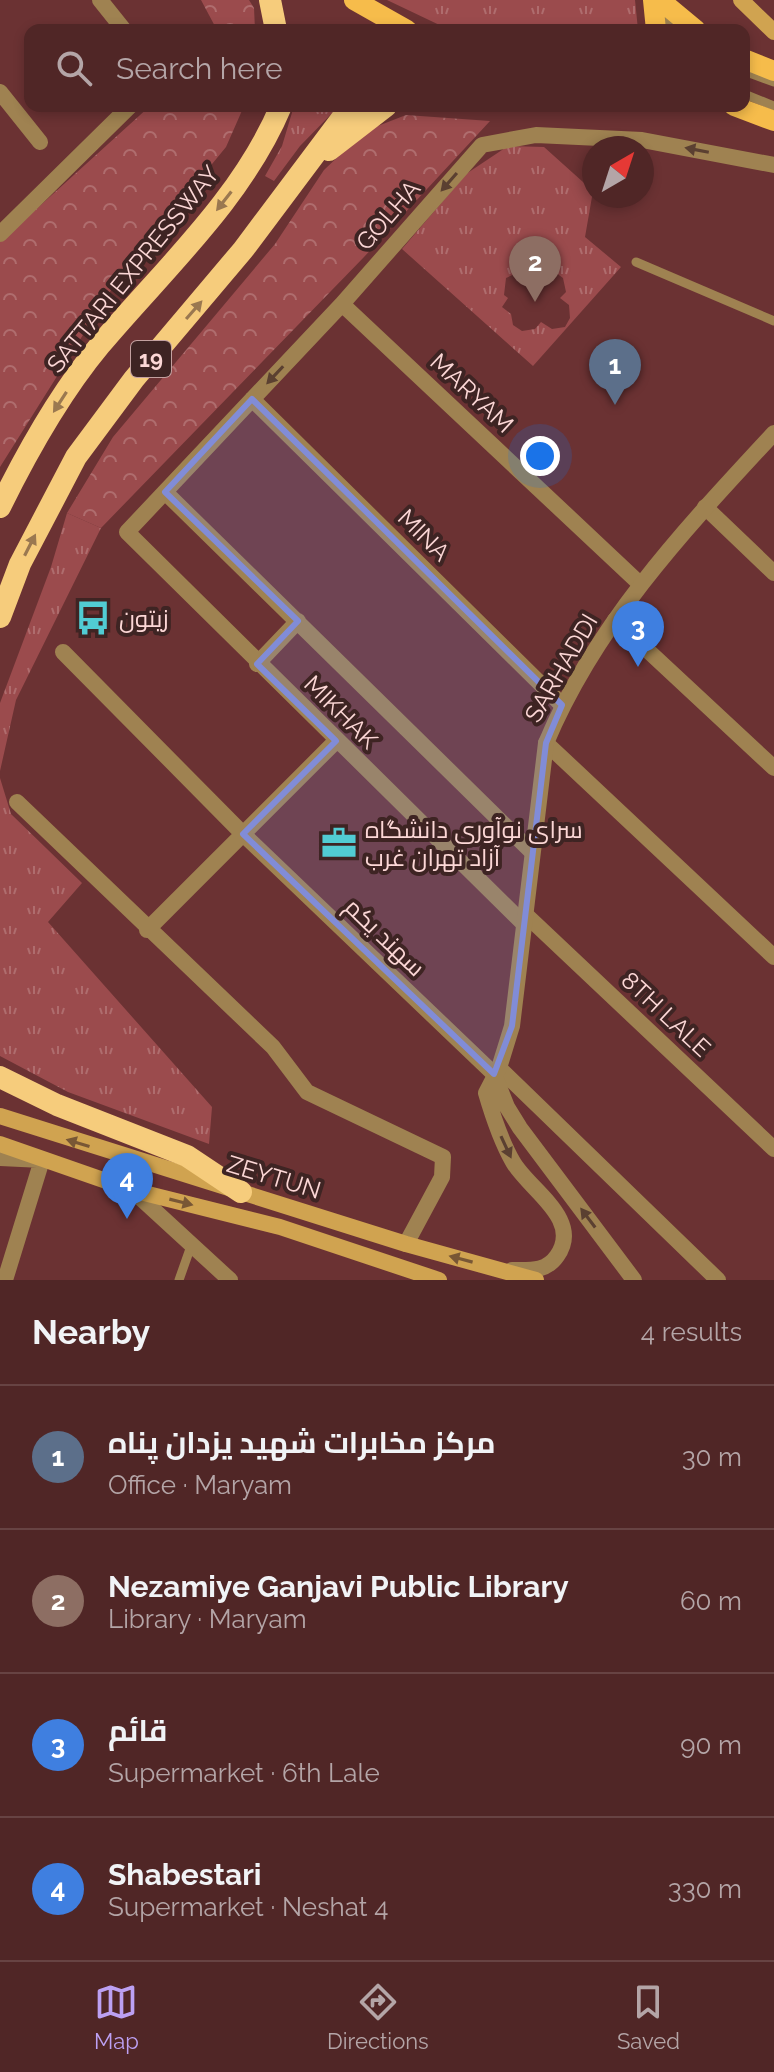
<!DOCTYPE html>
<html lang="en">
<head>
<meta charset="utf-8">
<style>
	body { margin:0; font-family:Raleway,Cairo,sans-serif; background:#562e2e; color:#f1f3f6 }
	.compass { position:absolute; left:582px; top:136px; width:72px; height:72px; border-radius:50%; background:#502626; box-shadow:0 4px 12px #0003; rotate:39deg }
	.you { position:absolute; left:540px; top:456px; width:28px; height:28px; margin:-20px; border:6px solid #fff; border-radius:50%; background:#1a73e8; box-shadow:0 0 0 12px #1a73e833 }
	.badge { display:grid; place-items:center; width:52px; height:52px; border-radius:50%; background:#bca0f2; color:#fff; font-size:26px; font-weight:700 }
	.pin { position:absolute; translate:-50% -66px; filter:drop-shadow(0 2px 4px #0008) }
	.pin::after { content:''; position:absolute; top:42px; width:28px; height:24px; background:inherit; clip-path:polygon(0 0,100% 0,50% 100%) }
	.list { margin:0; padding:0; list-style:none }
	h2 { display:flex; justify-content:space-between; align-items:center; height:104px; margin:0; padding:0 32px; font-size:34px }
	h2 small { font-size:26px; font-weight:400; color:#b4a5a7 }
	.list li { display:grid; grid-template-columns:52px 1fr auto; gap:24px; align-items:center; box-sizing:border-box; height:144px; padding:0 32px; border-top:2px solid #674343 }
	.list b { display:block; font-size:30px; white-space:nowrap }
	.list p { margin:0; font-size:26px; white-space:nowrap; color:#b4a5a7 }
	.list em { font-size:26px; font-style:normal; color:#b4a5a7 }
	.icon { flex:none; width:44px; height:44px; fill:none; stroke:currentColor; stroke-width:2; stroke-linecap:round; stroke-linejoin:round }
	.map { position:relative; flex:none; width:774px; height:1280px; overflow:hidden }
	.search { position:absolute; background:#502626; box-shadow:0 4px 12px #0003; left:24px; right:24px; top:24px; height:88px; display:flex; align-items:center; gap:20px; box-sizing:border-box; padding:0 28px; border-radius:16px; color:#b4a5a7; font-size:30px }
	.sheet { height:680px; background:#502626 }
	nav { display:flex; justify-content:space-around; align-items:center; box-sizing:border-box; height:112px; border-top:2px solid #674343; background:#502626; font-size:22px; color:#b4a5a7 }
	nav a { display:grid; justify-items:center; gap:4px }
	nav .on { color:#bca0f2 }
	.map>svg:first-child { display:block }
</style>
</head>
<body>
<div class="map">
<svg width="774" height="1280" viewBox="0 0 774 1280">
	<defs>
		<pattern id="grass-tufts" width="24" height="20" patternUnits="userSpaceOnUse" patternTransform="scale(2)"><rect width="24" height="20" fill="#9b4b4d"/><path d="M3 7l-1-3M5 7V3M7 7l1-3M15 17l-1-3M17 17v-4M19 17l1-3" fill="none" stroke="#af6d6e"/></pattern>
		<pattern id="forest-crowns" width="20" height="18" patternUnits="userSpaceOnUse" patternTransform="scale(2)"><rect width="20" height="18" fill="#9b4b4d"/><path d="M2 6a3 3 0 1 1 6 0M12 15a3 3 0 1 1 6 0" fill="none" stroke="#af6d6e"/></pattern>
	</defs>
	<rect width="100%" height="100%" fill="#6b3233"/>
	<path fill="url(#grass-tufts)" fill-rule="evenodd" d="M 387,0 L 635,0 L 638,30 L 450,30 Z
		M 294,106 L 339,106 L 300,146 L 274,181 L 265,176 L 282,146 Z
		M 508,146 L 544,147 L 593,191 L 585,237 L 621,267 L 533,366 L 402,249 L 466,174 ZM 531,267 L 541,273 L 552,270 L 563,278 L 566,292 L 560,298 L 569,305 L 570,318 L 565,327 L 552,329 L 541,322 L 535,329 L 522,331 L 513,325 L 511,314 L 502,307 L 508,298 L 504,295 L 506,278 L 519,272 L 524,275 Z
		M 67,513 L 101,528 L 16,700 L 0,771 L 0,703 L 51,567 Z
		M 0,778 L 11,814 L 82,883 L 48,922 L 212,1107 L 209,1144 L 68,1092 L 0,1056 Z"/>
	<path fill="url(#forest-crowns)" d="M 201,0 L 249,0 L 254,8 L 255,30 L 217,30 Z
		M 150,106 L 244,106 L 226,147 L 120,276 L 0,467 L 0,242 Z
		M 406,115 L 490,121 L 364,257 L 101,528 L 67,513 L 113,437 L 275,244 L 324,170 L 365,131 Z"/>
	<g fill="none" stroke-linecap="round" stroke-linejoin="round">
		<path stroke="#9f8251" stroke-width="9" d="M 660,9 L 673,30
			M 744,71 L 774,82
			M 744,94 L 774,106
			M 636,262 L 774,321
			M 179,1280 L 191,1246"/>
		<path stroke="#9f8251" stroke-width="16" d="M 100,0 L 124,30
			M 0,92 L 40,142
			M 0,234 L 130,106
			M 342,304 L 639,583
			M 252,399 L 562,705
			M 165,492 L 532,852
			M 705,507 L 774,573
			M 615,620 L 774,768
			M 63,652 L 243,834 L 494,1074
			M 257,664 L 298,621
			M 546,743 L 774,957
			M 17,802 L 273,1047 L 307,1092 L 443,1157 L 442,1177 L 406,1244
			M 525,914 L 774,1149
			M 524,924 L 127,532 L 342,304 L 482,145 L 536,135 L 642,140 L 774,165
			M 147,930 L 336,741
			M 499,1068 L 718,1280
			M 0,1158 L 42,1160 L 5,1280
			M 132,1190 L 230,1280"/>
		<path stroke="#9f8251" stroke-width="16" d="M 494,1074 L 507,1107 L 520,1128 L 634,1280
			M 512,1270 C 530,1270 546,1272 557,1256 C 583,1219 529,1190 513,1162 C 501,1141 493,1117 486,1093 L 499,1068 L 512,1026 L 546,743 C 596,623 686,528 774,433"/>
		<path stroke="#d0a350" stroke-width="16" d="M 741,0 L 774,32
			M 0,1116 L 406,1244 L 536,1280
			M 0,1144 L 132,1190 L 280,1227 L 439,1280"/>
		<path stroke="#f6bc4b" stroke-width="20" d="M 354,0 L 407,30
			M 653,0 L 656,30
			M 660,0 L 696,30
			M 744,59 L 774,71
			M 734,106 L 774,121"/>
		<path stroke="#f6cc7c" stroke-width="22" d="M 270,0 L 276,30
			M 329,150 L 386,106
			M 0,507 C 28,450 60,393 100,345 C 164,269 242,199 281,106
			M 0,617 L 20,564 L 76,457 L 134,379 L 243,250 L 351,106
			M 0,1077 L 57,1105 L 187,1156 L 241,1192"/>
	</g>
	<defs><path id="oneway-solid" d="M-6-.8H1V-3.2L6.5 0L1 3.2V.8H-6Z" transform="scale(2)"/></defs>
	<g fill="#5b4031">
		<use href="#oneway-solid" transform="translate(697 150) rotate(-169)"/>
		<use href="#oneway-solid" transform="translate(449 182) rotate(131)"/>
		<use href="#oneway-solid" transform="translate(275 375) rotate(133)"/>
		<use href="#oneway-solid" transform="translate(506 1147) rotate(65)"/>
		<use href="#oneway-solid" transform="translate(588 1218) rotate(-127)"/>
	</g>
	<g fill="#9a7850">
		<use href="#oneway-solid" transform="translate(224 201) rotate(128)"/>
		<use href="#oneway-solid" transform="translate(194 310) rotate(-49)"/>
		<use href="#oneway-solid" transform="translate(60 402) rotate(123)"/>
		<use href="#oneway-solid" transform="translate(30 545) rotate(-63)"/>
	</g>
	<g fill="#785735">
		<use href="#oneway-solid" transform="translate(78 1143) rotate(-163)"/>
		<use href="#oneway-solid" transform="translate(181 1202) rotate(14)"/>
		<use href="#oneway-solid" transform="translate(461 1259) rotate(-165)"/>
	</g>
	<path fill="#818cd7" fill-opacity="0.2" stroke="#818cd7" stroke-width="6" stroke-linejoin="round" d="M 252,399 L 562,705 L 546,743 L 512,1026 L 494,1074 L 243,834 L 336,741 L 257,664 L 298,621 L 165,492 Z"/>
	<defs>
		<g id="bus-bare" transform="scale(2.76)"><path d="M-5-6H5V4H4V6H2V4H-2V6H-4V4H-5ZM-3.5-4V0h7V-4ZM-3.5 1.2v1.5H-2V1.2ZM2 1.2v1.5H3.5V1.2Z" fill="#51ccd3" stroke="#3e2423" stroke-width="2.5" paint-order="stroke"/></g>
		<g id="office-bare" transform="scale(2.76)"><path d="M-6-3h4V-5.5h4V-3h4V5H-6ZM-1-4.5V-3h2v-1.5ZM-6 0V1H6V0Z" fill="#51ccd3" stroke="#3e2423" stroke-width="2.5" paint-order="stroke"/></g>
	</defs>
	<g fill-rule="evenodd">
		<use href="#bus-bare" x="93" y="618"/>
		<use href="#office-bare" x="339" y="843"/>
	</g>
	<g text-anchor="middle" dominant-baseline="central" stroke-width="8" stroke-linejoin="round" paint-order="stroke">
		<rect fill="#3e2423" stroke="#c3a1a0" stroke-width="2" x="131" y="341" width="40" height="36" rx="6"/>
		<g font-size="22" font-weight="bold" fill="#fcd7d6">
			<text x="151" y="359">19</text>
		</g>
		<g font-size="24" fill="#fcd7d6" stroke="#3e2423">
			<text transform="translate(388 215) rotate(-49)">GOLHA</text>
			<text transform="translate(133 269) rotate(-51)">SATTARI EXPRESSWAY</text>
			<text transform="translate(472 393) rotate(43)">MARYAM</text>
			<text transform="translate(424 535) rotate(45)">MINA</text>
			<text transform="translate(561 668) rotate(-60)">SARHADDI</text>
			<text transform="translate(341 712) rotate(45)">MIKHAK</text>
			<text transform="translate(385 937) rotate(44)">سهند يكم</text>
			<text transform="translate(666 1014) rotate(43)">8TH LALE</text>
			<text transform="translate(274 1177) rotate(17)">ZEYTUN</text>
		</g>
		<g font-size="24" fill="#fcd7d6" stroke="#3e2423" text-anchor="start">
			<text x="119" y="618">زیتون</text>
			<text x="365" y="829">سرای نوآوری دانشگاه<tspan x="365" dy="28">آزاد تهران غرب</tspan></text>
		</g>
	</g>
</svg>
<svg class="compass" viewBox="-18 -18 36 36"><path d="M0-13l5 13h-10z" fill="#e53935"/><path d="M0 13l5-13h-10z" fill="#b4a5a7"/></svg>
<div class="you"></div>
<div class="pin badge" style="left:615px;top:405px;background:#5c6f8a">1</div>
<div class="pin badge" style="left:535px;top:302px;background:#8d6e63">2</div>
<div class="pin badge" style="left:638px;top:667px;background:#3f7fe0">3</div>
<div class="pin badge" style="left:127px;top:1219px;background:#3f7fe0">4</div>
<div class="search"><svg class="icon" aria-label="search" viewBox="0 0 24 24"><circle cx="10" cy="10" r="6"/><path d="M15 15l6 6"/></svg>Search here</div>
</div>
<section class="sheet">
<h2>Nearby<small>4 results</small></h2>
<ul class="list">
<li><span class="badge" style="background:#5c6f8a">1</span><div><b>مرکز مخابرات شهید یزدان پناه</b><p>Office · Maryam</p></div><em>30 m</em></li>
<li><span class="badge" style="background:#8d6e63">2</span><div><b>Nezamiye Ganjavi Public Library</b><p>Library · Maryam</p></div><em>60 m</em></li>
<li><span class="badge" style="background:#3f7fe0">3</span><div><b>قائم</b><p>Supermarket · 6th Lale</p></div><em>90 m</em></li>
<li><span class="badge" style="background:#3f7fe0">4</span><div><b>Shabestari</b><p>Supermarket · Neshat 4</p></div><em>330 m</em></li>
</ul>
</section>
<nav>
<a class="on"><svg class="icon" aria-label="map" viewBox="0 0 24 24"><path d="M3 6l6-2 6 2 6-2v14l-6 2-6-2-6 2zM9 4v14M15 6v14"/></svg>Map</a>
<a><svg class="icon" aria-label="directions" viewBox="0 0 24 24"><path d="M12 3l9 9-9 9-9-9zM9 14v-3h6M13 9l2 2-2 2"/></svg>Directions</a>
<a><svg class="icon" aria-label="saved" viewBox="0 0 24 24"><path d="M7 4h10v16l-5-4-5 4z"/></svg>Saved</a>
</nav>
</body>
</html>
